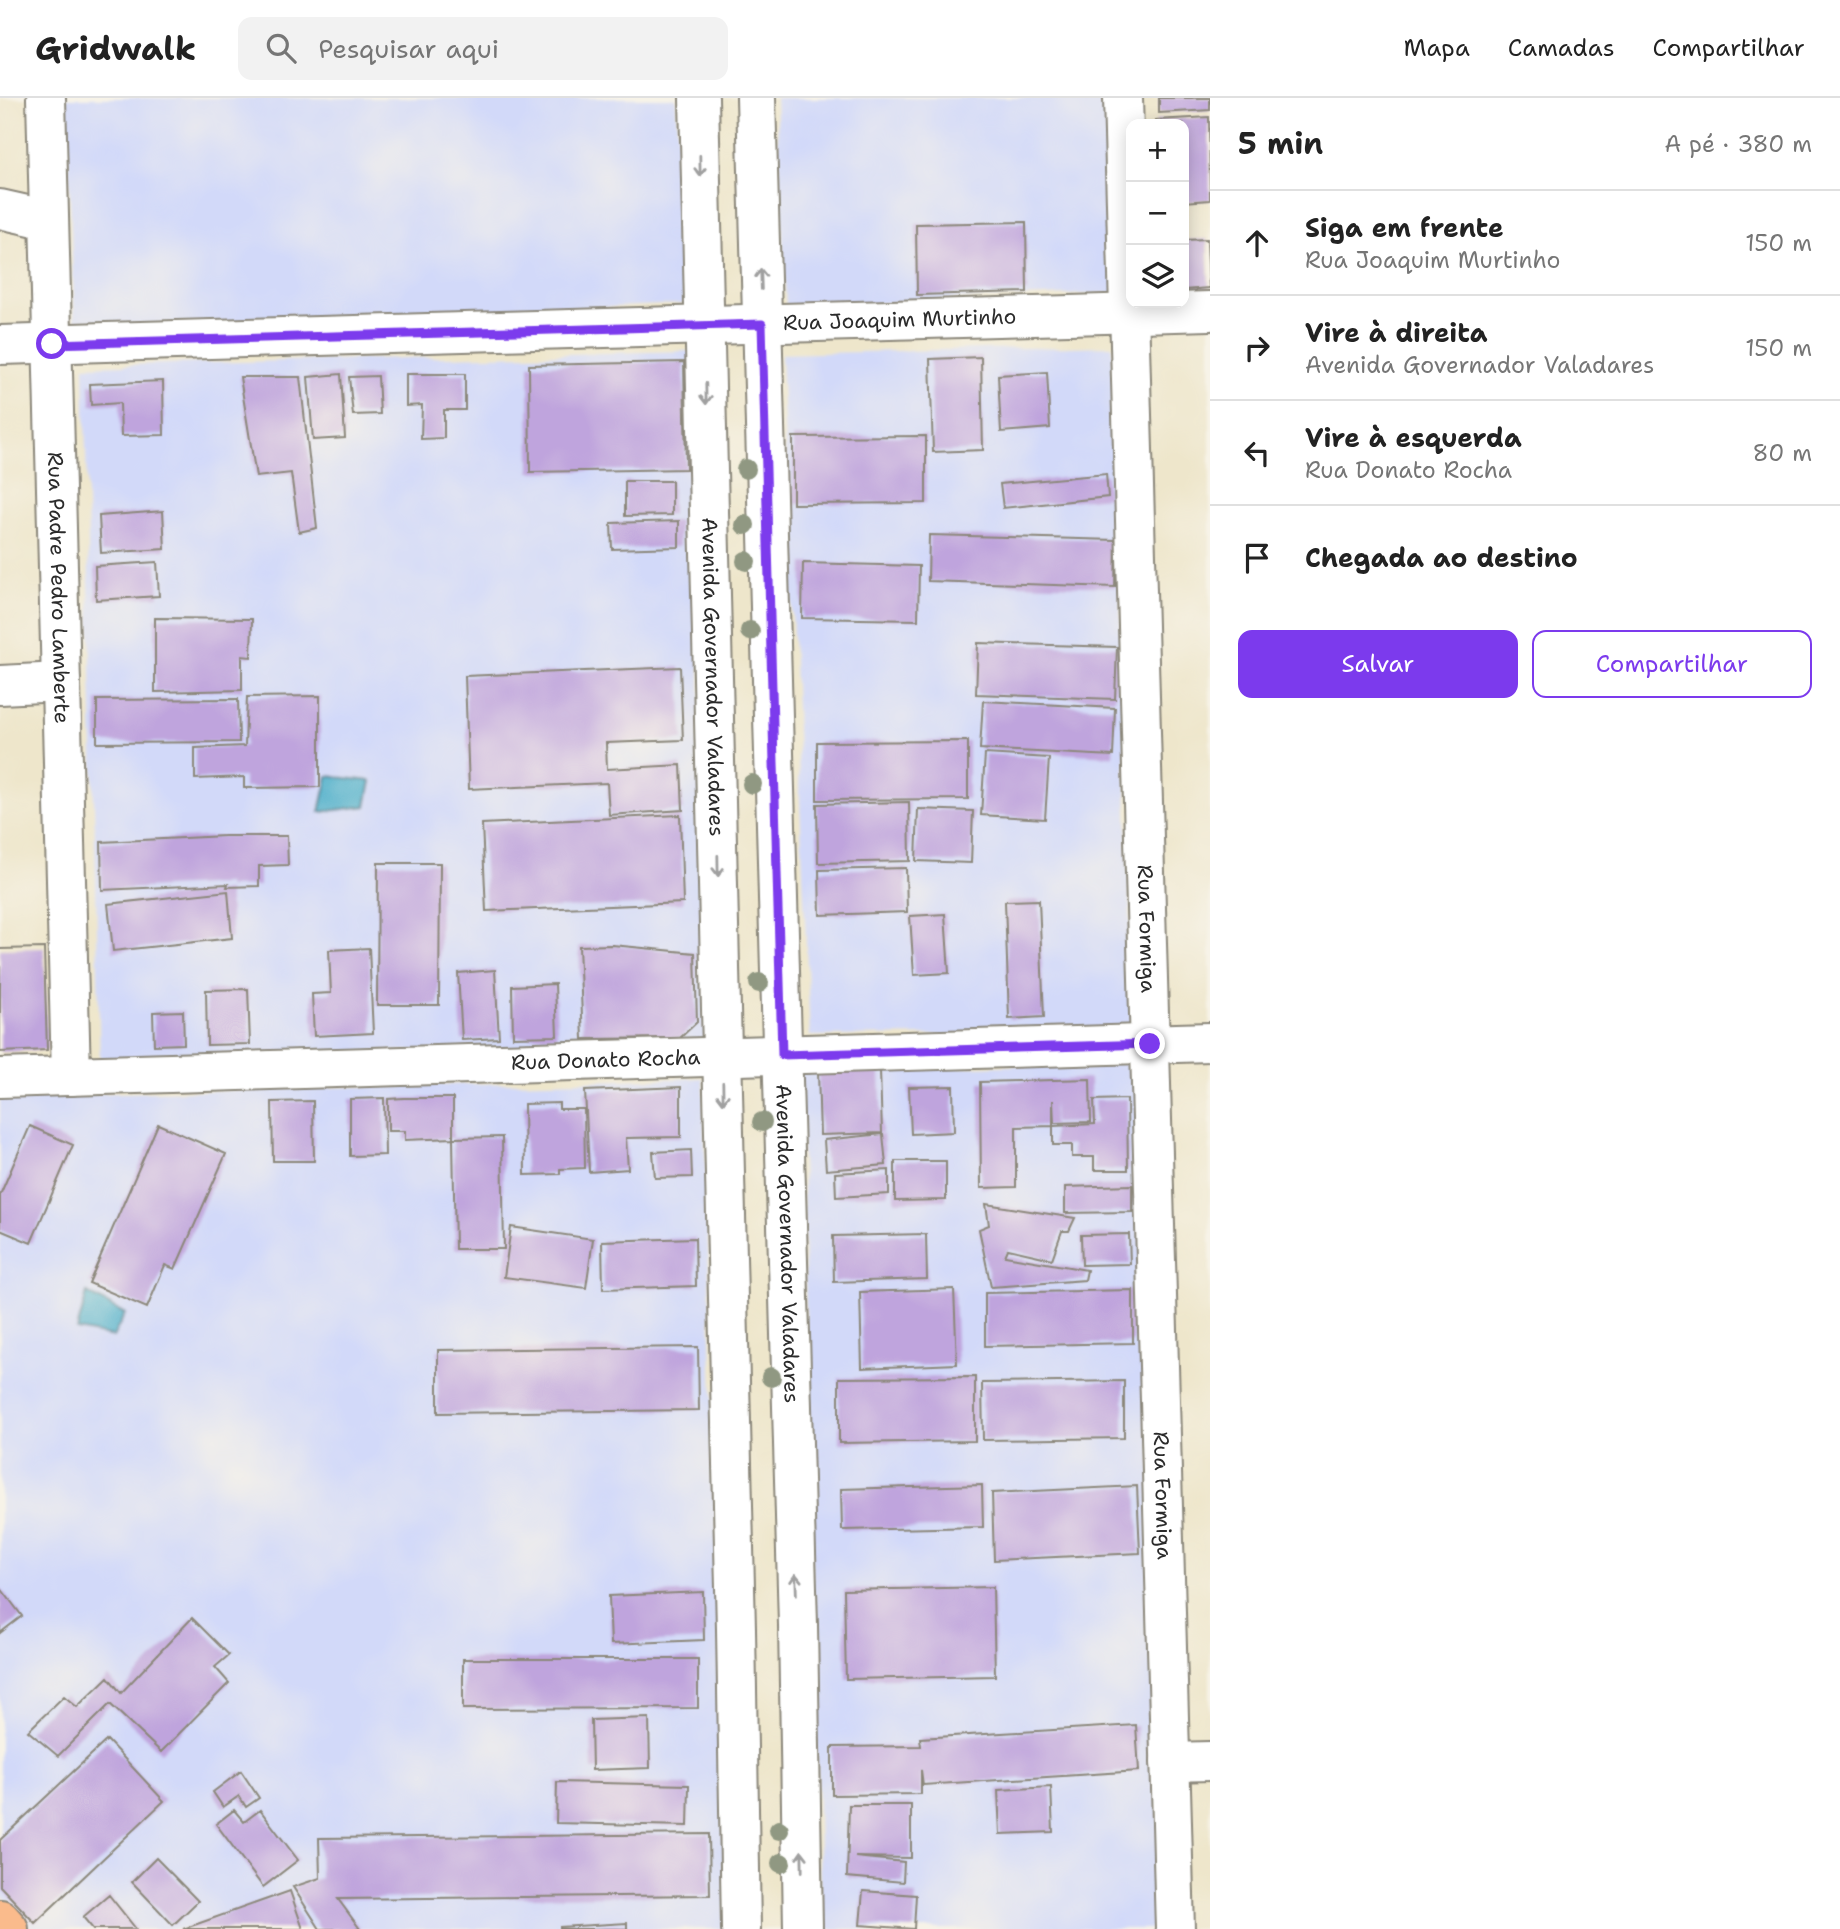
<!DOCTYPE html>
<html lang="pt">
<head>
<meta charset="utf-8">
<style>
	body { margin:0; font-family:"Shantell Sans",sans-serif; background:#f2f2f2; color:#222 }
	.controls { position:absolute; right:21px; top:21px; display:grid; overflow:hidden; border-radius:14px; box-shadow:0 4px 18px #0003 }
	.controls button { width:63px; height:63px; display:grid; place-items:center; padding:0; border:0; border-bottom:2px solid #e0e0e0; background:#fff; color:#222; font:35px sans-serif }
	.stop { position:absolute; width:21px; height:21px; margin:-16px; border:5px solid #7c3aed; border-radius:50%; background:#fff }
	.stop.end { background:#7c3aed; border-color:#fff; box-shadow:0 2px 7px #0008 }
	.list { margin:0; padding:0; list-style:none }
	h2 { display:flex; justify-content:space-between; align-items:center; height:91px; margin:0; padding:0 28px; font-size:30px }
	h2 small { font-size:23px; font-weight:400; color:#767676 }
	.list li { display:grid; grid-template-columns:46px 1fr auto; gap:21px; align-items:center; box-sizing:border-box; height:105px; padding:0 28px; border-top:2px solid #e0e0e0 }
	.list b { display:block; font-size:26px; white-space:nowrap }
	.list p { margin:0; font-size:23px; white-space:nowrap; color:#767676 }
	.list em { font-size:23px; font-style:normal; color:#767676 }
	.actions { display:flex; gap:14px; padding:21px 28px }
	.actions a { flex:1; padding:16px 0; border:2px solid #7c3aed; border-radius:14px; text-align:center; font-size:24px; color:#7c3aed }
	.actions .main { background:#7c3aed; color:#fff }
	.icon { flex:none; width:38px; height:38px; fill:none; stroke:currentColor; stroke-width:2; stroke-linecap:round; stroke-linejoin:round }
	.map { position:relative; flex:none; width:1210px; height:1831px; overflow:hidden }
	header { display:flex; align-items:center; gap:42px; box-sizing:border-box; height:98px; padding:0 35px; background:#fff; border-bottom:2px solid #e0e0e0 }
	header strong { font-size:33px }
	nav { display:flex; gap:38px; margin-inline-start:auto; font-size:24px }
	.search { width:490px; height:63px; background:#f2f2f2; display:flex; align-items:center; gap:18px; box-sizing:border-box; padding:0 24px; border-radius:14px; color:#767676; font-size:26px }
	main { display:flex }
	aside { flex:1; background:#fff }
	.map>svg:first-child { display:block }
</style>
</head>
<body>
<header>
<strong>Gridwalk</strong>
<div class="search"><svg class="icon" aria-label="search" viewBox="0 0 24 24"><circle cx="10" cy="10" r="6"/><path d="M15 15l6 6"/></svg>Pesquisar aqui</div>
<nav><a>Mapa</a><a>Camadas</a><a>Compartilhar</a></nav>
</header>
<main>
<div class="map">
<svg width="1210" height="1831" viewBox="0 0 1210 1831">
	<rect width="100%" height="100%" fill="#f7f3e8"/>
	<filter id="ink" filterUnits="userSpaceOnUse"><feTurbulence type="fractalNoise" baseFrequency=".0143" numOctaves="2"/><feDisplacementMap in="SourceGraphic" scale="14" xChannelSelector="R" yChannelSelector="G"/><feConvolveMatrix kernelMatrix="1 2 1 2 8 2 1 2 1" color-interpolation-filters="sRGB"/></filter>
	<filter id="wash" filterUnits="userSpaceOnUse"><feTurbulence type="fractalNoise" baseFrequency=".00686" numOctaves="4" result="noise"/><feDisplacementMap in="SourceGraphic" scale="28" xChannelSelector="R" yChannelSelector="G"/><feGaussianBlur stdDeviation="1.57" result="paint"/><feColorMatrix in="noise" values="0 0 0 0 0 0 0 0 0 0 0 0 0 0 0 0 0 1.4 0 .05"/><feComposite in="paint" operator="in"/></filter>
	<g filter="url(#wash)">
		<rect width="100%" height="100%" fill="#eee6cb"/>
		<path fill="#d2d9f9" d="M 66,0 L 676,0 L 684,206 L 75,232 Z
			M 776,0 L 1109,0 L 1116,195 L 786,209 Z
			M 1112,248 L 1134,936 L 810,938 L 781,256 Z
			M 693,253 L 708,944 L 100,962 L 84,268 Z
			M 1142,964 L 1162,1831 L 821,1831 L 800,974 Z
			M 703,980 L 729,1831 L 32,1831 L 0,1795 L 0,998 Z"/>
		<path fill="#4caecb" stroke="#3c6c7b" stroke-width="2" d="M 328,678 L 371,683 L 366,708 L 320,714 Z
			M 87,1195 L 125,1216 L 113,1239 L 77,1232 Z"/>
		<g id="blocks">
			<path fill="#bfa4dd" d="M 1159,0 L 1210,0 L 1210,12 L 1159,15 Z
				M 1209,19 L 1210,102 L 1184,104 L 1184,26 L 1156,26 L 1156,22 Z
				M 1026,124 L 1027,194 L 917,197 L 916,126 Z
				M 1207,141 L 1209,190 L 1184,192 L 1184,142 Z
				M 981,259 L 983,352 L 933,354 L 930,261 Z
				M 684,264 L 686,371 L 530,374 L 529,267 Z
				M 1047,274 L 1050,330 L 1001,334 L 998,277 Z
				M 341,276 L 345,340 L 313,342 L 308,279 Z
				M 406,276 L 465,276 L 465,312 L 444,312 L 444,340 L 421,341 L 422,307 L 406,308 Z
				M 378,278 L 380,316 L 353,317 L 349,279 Z
				M 240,279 L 300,279 L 317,430 L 299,434 L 291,375 L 256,379 Z
				M 163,283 L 164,337 L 121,338 L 120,305 L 91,307 L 90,286 Z
				M 926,338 L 926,405 L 793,406 L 793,339 Z
				M 1106,376 L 1108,399 L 1003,410 L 1000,386 Z
				M 625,383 L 672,383 L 672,417 L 625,418 Z
				M 163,413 L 165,451 L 101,455 L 99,418 Z
				M 679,423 L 679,449 L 612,451 L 611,425 Z
				M 929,437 L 1116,442 L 1115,489 L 928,483 Z
				M 157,464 L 159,498 L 96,502 L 95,468 Z
				M 803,465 L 919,468 L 918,522 L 802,520 Z
				M 155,520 L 252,521 L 251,559 L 242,558 L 242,592 L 155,594 Z
				M 978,545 L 1117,549 L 1115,601 L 976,596 Z
				M 680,569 L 683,642 L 606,645 L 607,671 L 681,667 L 683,712 L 609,717 L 607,685 L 469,691 L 465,578 Z
				M 320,598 L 320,689 L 244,690 L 244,679 L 195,681 L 195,650 L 245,648 L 247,599 Z
				M 238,601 L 239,644 L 97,645 L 97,602 Z
				M 983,603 L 1115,610 L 1113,658 L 980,651 Z
				M 968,643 L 968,701 L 817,702 L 817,644 Z
				M 985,656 L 1049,660 L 1045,721 L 981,717 Z
				M 909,704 L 910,763 L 818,765 L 817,706 Z
				M 918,711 L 973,713 L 971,765 L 916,763 Z
				M 680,717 L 683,805 L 486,813 L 482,726 Z
				M 225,738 L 287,738 L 288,767 L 259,768 L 259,788 L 227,789 L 228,786 L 102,792 L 101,744 Z
				M 378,765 L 440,765 L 439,907 L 377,907 Z
				M 906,770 L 907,814 L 820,817 L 819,772 Z
				M 228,793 L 232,840 L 113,853 L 108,806 Z
				M 1039,802 L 1044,919 L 1009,921 L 1005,803 Z
				M 945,816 L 949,875 L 914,877 L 910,818 Z
				M 612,847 L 695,855 L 697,924 L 680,940 L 583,941 L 579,848 Z
				M 44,850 L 47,952 L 0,954 L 0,851 Z
				M 369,850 L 373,935 L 314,938 L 312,896 L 331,895 L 329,852 Z
				M 495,872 L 499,940 L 462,942 L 458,875 Z
				M 555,886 L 557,938 L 513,939 L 512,888 Z
				M 248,891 L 250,946 L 207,947 L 206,892 Z
				M 183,913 L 184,946 L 154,947 L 153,914 Z
				M 880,972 L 882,1035 L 820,1037 L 818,974 Z
				M 1090,981 L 1091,1024 L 1054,1025 L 1053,1002 L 1053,1028 L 1016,1029 L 1016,1089 L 981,1090 L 980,984 Z
				M 953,988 L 954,1034 L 911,1036 L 909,989 Z
				M 681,989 L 681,1039 L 626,1040 L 628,1071 L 589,1074 L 585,993 Z
				M 384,1000 L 385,1057 L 350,1058 L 350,1001 Z
				M 404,1000 L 453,1000 L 453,1040 L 405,1042 L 405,1033 L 388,1033 L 388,1001 Z
				M 1127,1001 L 1128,1072 L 1094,1072 L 1094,1059 L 1072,1059 L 1072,1047 L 1053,1047 L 1053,1028 L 1095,1026 L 1094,1002 Z
				M 313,1003 L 314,1063 L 273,1063 L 272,1004 Z
				M 559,1005 L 559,1011 L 584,1011 L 585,1070 L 560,1071 L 560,1076 L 525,1077 L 524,1006 Z
				M 158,1026 L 226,1056 L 175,1171 L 165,1167 L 147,1210 L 89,1185 Z
				M 30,1028 L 73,1047 L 31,1145 L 0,1132 L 0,1097 Z
				M 883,1036 L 886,1067 L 826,1072 L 824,1042 Z
				M 502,1039 L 504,1151 L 455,1151 L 453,1040 Z
				M 691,1052 L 692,1079 L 655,1080 L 653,1054 Z
				M 895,1063 L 946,1063 L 946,1102 L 895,1103 Z
				M 889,1072 L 889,1096 L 836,1099 L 835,1075 Z
				M 1132,1087 L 1132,1114 L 1065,1115 L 1065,1089 Z
				M 986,1106 L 1075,1120 L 1069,1133 L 1062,1133 L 1052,1161 L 1008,1151 L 1005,1158 L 1087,1172 L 1085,1182 L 991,1189 L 979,1131 L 989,1127 Z
				M 511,1129 L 593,1141 L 586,1190 L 504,1179 Z
				M 926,1136 L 927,1181 L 834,1184 L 833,1138 Z
				M 1129,1136 L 1130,1166 L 1082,1167 L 1081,1137 Z
				M 695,1140 L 696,1188 L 603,1191 L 602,1143 Z
				M 954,1191 L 957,1266 L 862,1270 L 860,1194 Z
				M 1133,1192 L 1133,1245 L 985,1248 L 985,1195 Z
				M 698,1249 L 699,1312 L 438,1315 L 438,1252 Z
				M 975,1279 L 975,1343 L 839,1345 L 839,1280 Z
				M 1124,1283 L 1124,1340 L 983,1342 L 982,1285 Z
				M 982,1387 L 983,1429 L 842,1432 L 841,1391 Z
				M 1137,1388 L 1140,1455 L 994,1462 L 992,1395 Z
				M 0,1489 L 22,1518 L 0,1535 Z
				M 993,1489 L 995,1578 L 846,1581 L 844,1492 Z
				M 703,1494 L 704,1542 L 611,1546 L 609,1498 Z
				M 192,1520 L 229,1557 L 215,1569 L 229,1585 L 161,1654 L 110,1606 L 58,1658 L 28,1633 L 64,1598 L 77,1609 L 108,1579 L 121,1595 Z
				M 463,1561 L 698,1561 L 698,1610 L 463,1611 Z
				M 649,1620 L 650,1670 L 592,1672 L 591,1622 Z
				M 1136,1627 L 1139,1673 L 923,1687 L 921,1672 L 921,1696 L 832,1697 L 832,1649 L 921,1648 L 920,1640 Z
				M 107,1642 L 164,1703 L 35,1825 L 0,1788 L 0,1742 Z
				M 241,1673 L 259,1700 L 246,1709 L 239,1698 L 223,1709 L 213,1694 Z
				M 557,1684 L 689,1687 L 688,1728 L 556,1725 Z
				M 1051,1689 L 1053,1734 L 1000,1736 L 998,1692 Z
				M 849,1707 L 911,1707 L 911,1760 L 855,1759 L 904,1764 L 903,1784 L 847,1779 Z
				M 234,1712 L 244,1724 L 260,1712 L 298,1762 L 263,1789 L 216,1726 Z
				M 709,1736 L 710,1797 L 338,1801 L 360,1831 L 320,1831 L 293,1789 L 320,1780 L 319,1740 Z
				M 156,1760 L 198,1803 L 173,1827 L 132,1784 Z
				M 290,1793 L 303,1831 L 183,1831 Z
				M 863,1793 L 916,1797 L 914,1831 L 860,1827 Z
				M 109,1797 L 136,1831 L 93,1831 L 83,1819 Z
				M 627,1825 L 627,1831 L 560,1831 L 560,1829 Z"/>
		</g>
	</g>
	<g filter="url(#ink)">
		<use href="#blocks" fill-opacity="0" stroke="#8c887b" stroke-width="2"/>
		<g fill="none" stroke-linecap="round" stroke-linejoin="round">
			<g stroke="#8c887b" stroke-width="42">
				<g id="minor">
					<path id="s1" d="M 46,0 L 71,978"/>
					<path id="s2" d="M 699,0 L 736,1531 L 741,1831"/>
					<path id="s3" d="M 756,0 L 798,1527 L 803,1831"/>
					<path id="s4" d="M 1123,0 L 1175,1831"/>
					<path d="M 0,111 L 49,122"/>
					<path id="s5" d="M 0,247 L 1210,213"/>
					<path d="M 0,587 L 61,584"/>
					<path id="s6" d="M 0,980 L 1210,944"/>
					<path d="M 1170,1664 L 1210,1663"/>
				</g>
			</g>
			<g stroke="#8c887b" stroke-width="42">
				<path id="major" d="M 0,1821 L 9,1831"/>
			</g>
			<use href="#minor" stroke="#fff" stroke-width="38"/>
			<use href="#major" stroke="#fabb8c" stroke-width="38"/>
		</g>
		<g fill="#909882">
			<circle cx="746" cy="371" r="10"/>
			<circle cx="745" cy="427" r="10"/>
			<circle cx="746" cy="463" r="10"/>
			<circle cx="750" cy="533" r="10"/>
			<circle cx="752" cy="686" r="10"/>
			<circle cx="759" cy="885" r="10"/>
			<circle cx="762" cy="1024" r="10"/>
			<circle cx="771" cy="1279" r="10"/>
			<circle cx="779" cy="1732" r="10"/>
			<circle cx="781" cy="1765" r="10"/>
		</g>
		<defs><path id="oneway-shaft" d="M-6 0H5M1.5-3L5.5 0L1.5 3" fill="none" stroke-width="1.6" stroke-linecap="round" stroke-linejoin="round" transform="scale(1.75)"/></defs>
		<g stroke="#a0a0a0">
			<use href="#oneway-shaft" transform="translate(700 68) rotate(89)"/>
			<use href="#oneway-shaft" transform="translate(761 181) rotate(-92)"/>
			<use href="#oneway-shaft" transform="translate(706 296) rotate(89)"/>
			<use href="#oneway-shaft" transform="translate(718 768) rotate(89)"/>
			<use href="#oneway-shaft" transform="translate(723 995) rotate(89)"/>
			<use href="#oneway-shaft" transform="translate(796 1486) rotate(-92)"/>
			<use href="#oneway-shaft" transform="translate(802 1763) rotate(-91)"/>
		</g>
	</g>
	<g fill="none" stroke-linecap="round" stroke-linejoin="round" filter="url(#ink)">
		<path stroke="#7c3aed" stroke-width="9" d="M 52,246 L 762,226 L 782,957 L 1150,946"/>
	</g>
	<g text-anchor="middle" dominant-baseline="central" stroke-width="6" stroke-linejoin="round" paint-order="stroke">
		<g font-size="21" fill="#2b2b2b" stroke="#f7f3e8">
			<text stroke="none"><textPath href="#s5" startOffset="900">Rua Joaquim Murtinho</textPath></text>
			<text stroke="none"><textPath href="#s1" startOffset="490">Rua Padre Pedro Lamberte</textPath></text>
			<text stroke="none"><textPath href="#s2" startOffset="579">Avenida Governador Valadares</textPath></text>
			<text stroke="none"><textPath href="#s4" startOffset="831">Rua Formiga</textPath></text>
			<text stroke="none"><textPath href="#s6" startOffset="606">Rua Donato Rocha</textPath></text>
			<text stroke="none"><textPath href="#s3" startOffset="1146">Avenida Governador Valadares</textPath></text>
			<text stroke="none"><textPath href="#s4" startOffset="1398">Rua Formiga</textPath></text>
		</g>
	</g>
</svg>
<div class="controls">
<button>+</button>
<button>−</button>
<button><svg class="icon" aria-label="layers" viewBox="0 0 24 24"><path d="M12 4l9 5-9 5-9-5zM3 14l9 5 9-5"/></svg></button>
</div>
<div class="stop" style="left:52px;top:246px"></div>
<div class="stop end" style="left:1150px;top:946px"></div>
</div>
<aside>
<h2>5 min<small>A pé · 380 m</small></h2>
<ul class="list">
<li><svg class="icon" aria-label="ahead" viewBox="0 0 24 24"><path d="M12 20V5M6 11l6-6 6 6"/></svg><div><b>Siga em frente</b><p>Rua Joaquim Murtinho</p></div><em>150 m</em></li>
<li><svg class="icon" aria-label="right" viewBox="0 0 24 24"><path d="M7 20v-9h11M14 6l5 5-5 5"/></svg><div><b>Vire à direita</b><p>Avenida Governador Valadares</p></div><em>150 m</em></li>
<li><svg class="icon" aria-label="left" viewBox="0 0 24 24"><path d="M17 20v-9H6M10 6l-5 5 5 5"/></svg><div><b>Vire à esquerda</b><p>Rua Donato Rocha</p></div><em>80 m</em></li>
<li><svg class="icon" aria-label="arrive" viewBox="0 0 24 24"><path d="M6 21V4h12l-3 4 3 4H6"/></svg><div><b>Chegada ao destino</b></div></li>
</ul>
<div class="actions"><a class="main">Salvar</a><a>Compartilhar</a></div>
</aside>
</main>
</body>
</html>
